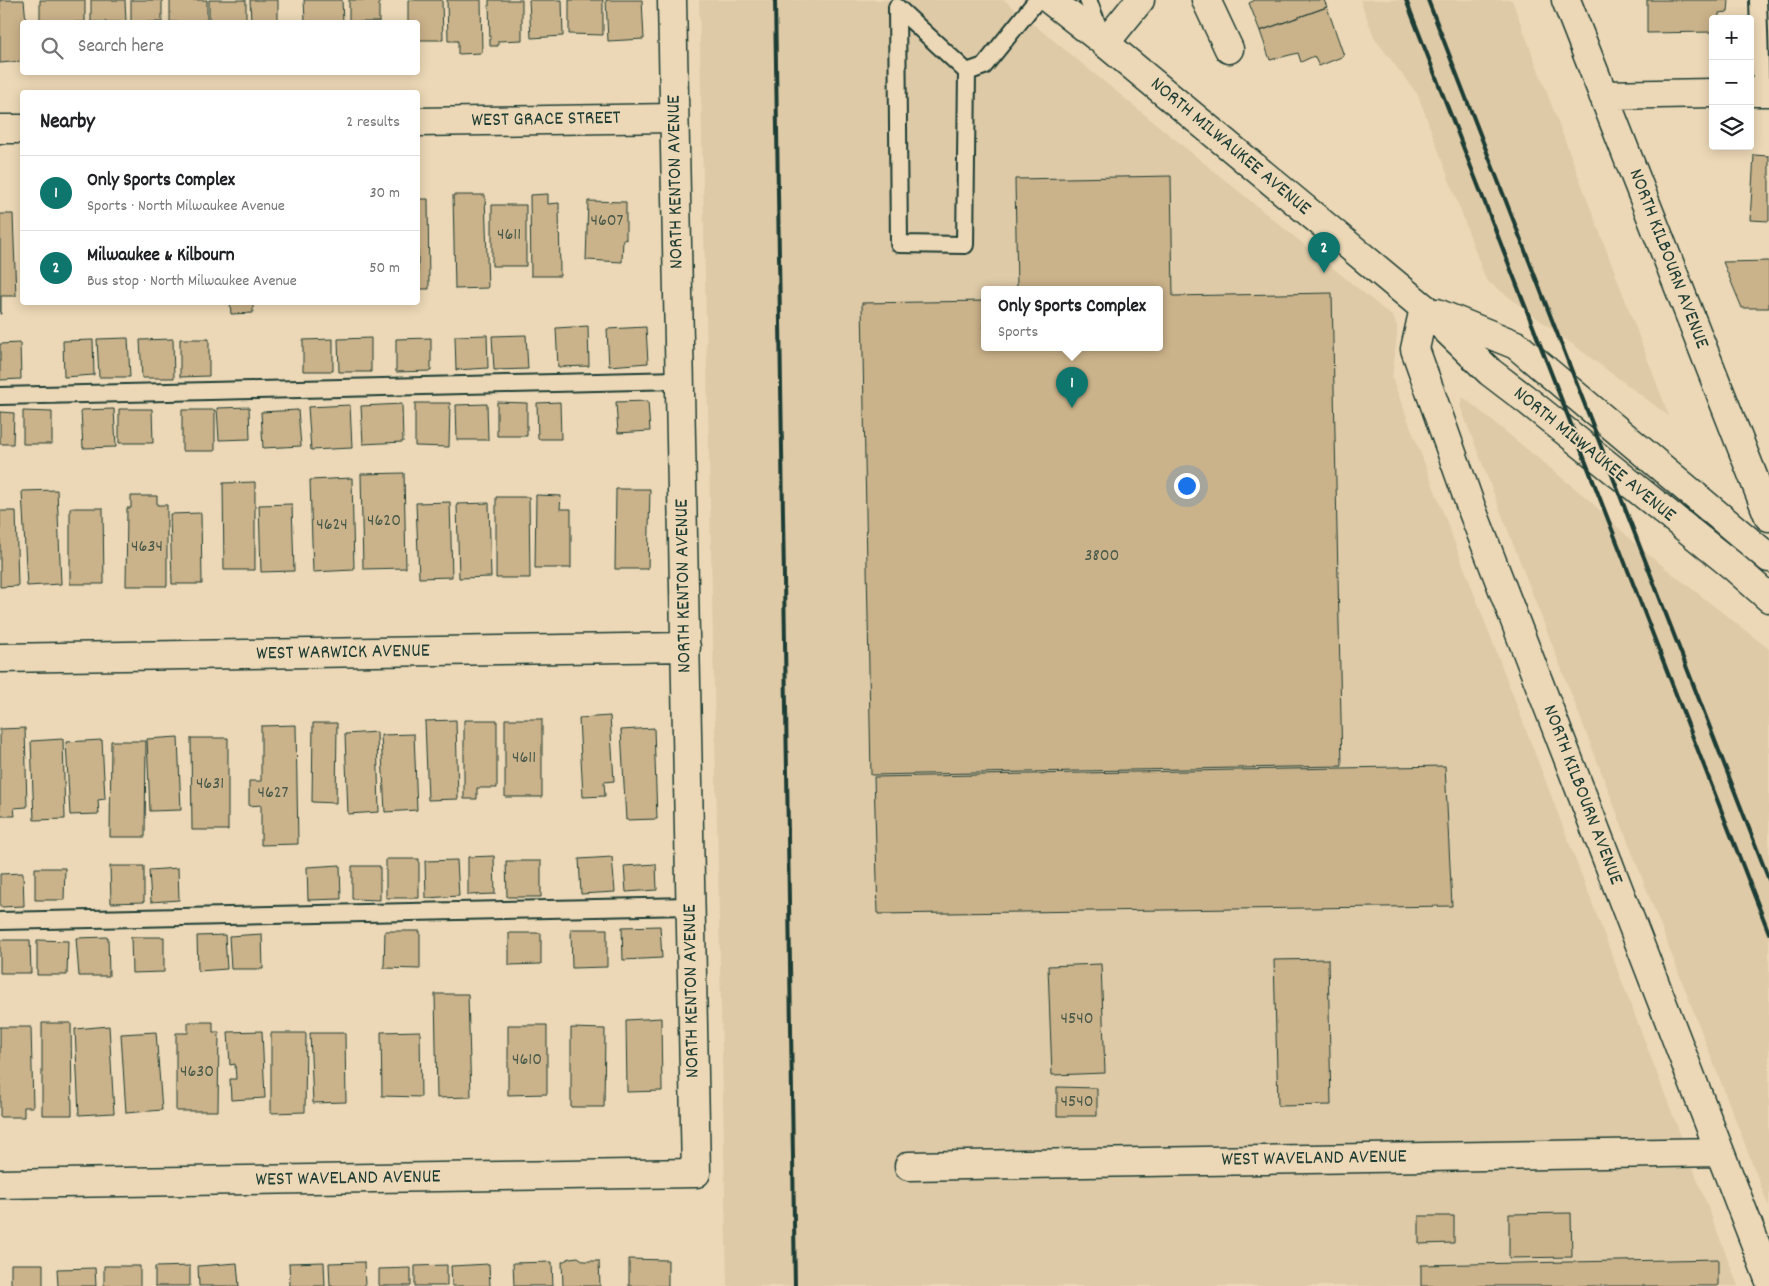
<!DOCTYPE html>
<html lang="en">
<head>
<meta charset="utf-8">
<style>
	body { margin:0; font-family:Dekko,sans-serif; background:#f6f6f6; color:#202124 }
	.controls { position:absolute; right:15px; top:15px; display:grid; overflow:hidden; border-radius:5px; box-shadow:0 2px 12px #0003 }
	.controls button { width:45px; height:45px; display:grid; place-items:center; padding:0; border:0; border-bottom:1px solid #e0e0e0; background:#fff; color:#202124; font:25px sans-serif }
	.you { position:absolute; left:1186px; top:485px; width:18px; height:18px; margin:-12px; border:4px solid #fff; border-radius:50%; background:#1a73e8; box-shadow:0 0 0 8px #1a73e833 }
	.badge { display:grid; place-items:center; width:32px; height:32px; border-radius:50%; background:#0f766e; color:#fff; font-size:16px; font-weight:700 }
	.pin { position:absolute; translate:-50% -41px; filter:drop-shadow(0 1px 2px #0008) }
	.pin::after { content:''; position:absolute; top:26px; width:18px; height:15px; background:inherit; clip-path:polygon(0 0,100% 0,50% 100%) }
	.popup { position:absolute; left:981px; top:286px; width:182px; height:65px; box-sizing:border-box; display:grid; place-content:center; border-radius:5px; background:#fff; filter:drop-shadow(0 1px 4px #0005); font-size:16px; white-space:nowrap; color:#757577 }
	.popup b { font-size:19px; color:#202124 }
	.popup::after { content:''; position:absolute; left:50%; top:100%; margin-left:-10px; border:10px solid transparent; border-top-color:#fff }
	.list { margin:0; padding:0; list-style:none }
	h2 { display:flex; justify-content:space-between; align-items:center; height:65px; margin:0; padding:0 20px; font-size:21px }
	h2 small { font-size:16px; font-weight:400; color:#757577 }
	.list li { display:grid; grid-template-columns:32px 1fr auto; gap:15px; align-items:center; box-sizing:border-box; height:75px; padding:0 20px; border-top:1px solid #e0e0e0 }
	.list b { display:block; font-size:19px; white-space:nowrap }
	.list p { margin:0; font-size:16px; white-space:nowrap; color:#757577 }
	.list em { font-size:16px; font-style:normal; color:#757577 }
	.icon { flex:none; width:28px; height:28px; fill:none; stroke:currentColor; stroke-width:2; stroke-linecap:round; stroke-linejoin:round }
	.map { position:relative; flex:none; width:1769px; height:1286px; overflow:hidden }
	.search { position:absolute; background:#fff; box-shadow:0 2px 12px #0003; left:20px; top:20px; width:400px; height:55px; display:flex; align-items:center; gap:12px; box-sizing:border-box; padding:0 18px; border-radius:5px; color:#757577; font-size:19px }
	.panel { position:absolute; background:#fff; box-shadow:0 2px 12px #0003; left:20px; top:90px; width:400px; height:215px; border-radius:5px }
	.map>svg:first-child { display:block }
</style>
</head>
<body>
<div class="map">
<svg width="1769" height="1286" viewBox="0 0 1769 1286">
	<rect width="100%" height="100%" fill="#ecd8b6"/>
	<filter id="ink" filterUnits="userSpaceOnUse"><feTurbulence type="fractalNoise" baseFrequency=".02" numOctaves="2"/><feDisplacementMap in="SourceGraphic" scale="10" xChannelSelector="R" yChannelSelector="G"/><feConvolveMatrix kernelMatrix="1 2 1 2 8 2 1 2 1" color-interpolation-filters="sRGB"/></filter>
	<g filter="url(#ink)">
		<path fill="#decaa7" fill-rule="evenodd" d="M 699,0 L 1004,0 L 1393,317 L 1397,326 L 1397,335 L 1392,378 L 1738,1286 L 727,1286 ZM 984,289 L 1160,289 L 1160,347 L 984,347 Z
			M 1360,0 L 1512,0 L 1669,416 L 1486,280 L 1418,95 L 1375,39 Z
			M 1463,397 L 1588,499 L 1641,549 L 1769,649 L 1769,1207 L 1460,406 Z"/>
		<path fill="#cab28a" stroke="#1f3d34" d="M 0,0 L 24,0 L 26,22 L 22,22 L 22,61 L 0,63 Z
			M 40,0 L 85,0 L 85,22 L 40,22 Z
			M 91,0 L 125,0 L 126,22 L 91,22 Z
			M 131,0 L 162,0 L 162,22 L 131,22 Z
			M 170,0 L 207,0 L 207,22 L 170,22 Z
			M 209,0 L 246,0 L 246,22 L 209,22 Z
			M 250,0 L 278,0 L 278,22 L 251,22 Z
			M 304,0 L 342,0 L 343,22 L 305,22 Z
			M 349,0 L 379,0 L 379,22 L 349,22 Z
			M 408,0 L 442,0 L 443,40 L 418,40 L 418,22 L 408,22 Z
			M 447,0 L 481,0 L 482,53 L 458,54 L 458,41 L 448,41 Z
			M 489,0 L 522,0 L 522,40 L 498,41 L 498,46 L 490,46 Z
			M 529,0 L 562,0 L 563,36 L 531,38 Z
			M 569,0 L 603,0 L 603,35 L 569,34 Z
			M 606,0 L 642,0 L 644,39 L 608,41 Z
			M 1255,0 L 1324,0 L 1327,7 L 1260,31 L 1249,3 Z
			M 1647,0 L 1729,0 L 1728,12 L 1719,13 L 1719,19 L 1713,19 L 1713,32 L 1647,33 Z
			M 1327,7 L 1344,56 L 1319,66 L 1314,56 L 1301,62 L 1298,53 L 1270,60 L 1260,31 Z
			M 1754,155 L 1769,156 L 1769,221 L 1750,220 Z
			M 1171,176 L 1173,296 L 1332,293 L 1342,766 L 871,775 L 862,303 L 984,301 L 984,347 L 1160,347 L 1160,289 L 1017,289 L 1015,179 Z
			M 548,194 L 548,204 L 559,203 L 560,276 L 531,276 L 530,195 Z
			M 453,195 L 485,195 L 488,288 L 455,289 Z
			M 418,199 L 428,199 L 429,289 L 418,289 Z
			M 588,201 L 626,202 L 626,240 L 623,239 L 622,262 L 586,260 Z
			M 492,205 L 526,205 L 526,266 L 492,266 Z
			M 0,214 L 13,214 L 16,296 L 1,296 L 1,314 L 0,314 Z
			M 1769,261 L 1769,308 L 1742,308 L 1723,262 Z
			M 230,302 L 253,302 L 253,313 L 231,314 Z
			M 588,326 L 589,366 L 558,367 L 556,328 Z
			M 646,327 L 648,363 L 609,366 L 607,329 Z
			M 487,335 L 488,368 L 456,370 L 455,336 Z
			M 526,335 L 528,369 L 494,370 L 492,336 Z
			M 128,338 L 130,377 L 99,377 L 97,339 Z
			M 371,338 L 371,372 L 339,372 L 338,339 Z
			M 431,338 L 431,371 L 396,372 L 396,339 Z
			M 173,339 L 174,378 L 142,378 L 140,340 Z
			M 180,339 L 209,339 L 209,376 L 180,377 Z
			M 333,339 L 333,371 L 303,371 L 303,340 Z
			M 93,340 L 94,375 L 64,377 L 63,341 Z
			M 20,343 L 21,379 L 0,380 L 0,344 Z
			M 648,401 L 650,431 L 618,433 L 616,402 Z
			M 497,402 L 527,403 L 527,436 L 497,436 Z
			M 560,402 L 561,439 L 538,439 L 537,403 Z
			M 415,403 L 450,403 L 449,447 L 415,446 Z
			M 402,404 L 403,442 L 363,444 L 361,406 Z
			M 487,404 L 488,440 L 457,440 L 456,405 Z
			M 350,405 L 352,448 L 311,450 L 308,407 Z
			M 249,407 L 250,439 L 219,440 L 217,408 Z
			M 114,409 L 116,447 L 83,448 L 81,410 Z
			M 119,409 L 152,409 L 153,443 L 119,443 Z
			M 182,410 L 215,410 L 215,451 L 182,451 Z
			M 298,410 L 301,446 L 263,448 L 261,412 Z
			M 23,411 L 52,412 L 52,444 L 23,444 Z
			M 0,412 L 14,413 L 13,444 L 0,444 Z
			M 404,473 L 406,568 L 363,569 L 361,474 Z
			M 352,478 L 354,570 L 313,572 L 310,480 Z
			M 255,482 L 255,570 L 224,570 L 223,483 Z
			M 616,489 L 650,489 L 648,569 L 615,569 Z
			M 57,490 L 61,584 L 27,586 L 22,491 Z
			M 536,495 L 561,496 L 560,509 L 571,509 L 571,568 L 535,568 Z
			M 131,496 L 157,496 L 157,505 L 167,505 L 167,586 L 126,586 L 127,508 L 131,508 Z
			M 496,497 L 529,497 L 530,578 L 496,578 Z
			M 450,502 L 452,577 L 419,578 L 416,503 Z
			M 489,503 L 491,577 L 459,578 L 457,504 Z
			M 292,504 L 294,571 L 261,572 L 259,505 Z
			M 70,508 L 103,508 L 104,584 L 70,584 Z
			M 0,511 L 16,511 L 18,586 L 0,587 Z
			M 201,513 L 202,584 L 172,584 L 170,514 Z
			M 610,716 L 614,781 L 604,782 L 605,796 L 583,797 L 579,718 Z
			M 505,719 L 542,719 L 542,797 L 505,797 Z
			M 456,720 L 458,799 L 428,800 L 425,721 Z
			M 464,720 L 497,720 L 497,788 L 477,788 L 477,799 L 464,799 Z
			M 313,723 L 337,723 L 336,803 L 312,802 Z
			M 296,725 L 298,844 L 261,845 L 261,805 L 249,806 L 249,781 L 261,781 L 261,726 Z
			M 25,728 L 27,807 L 14,808 L 15,816 L 0,816 L 0,729 Z
			M 654,728 L 657,819 L 626,820 L 621,730 Z
			M 377,732 L 379,812 L 348,814 L 345,734 Z
			M 414,734 L 417,810 L 385,812 L 381,735 Z
			M 178,737 L 181,810 L 150,811 L 147,739 Z
			M 191,738 L 228,738 L 228,830 L 192,830 Z
			M 63,739 L 65,819 L 34,820 L 31,741 Z
			M 102,740 L 105,799 L 98,800 L 99,814 L 70,815 L 66,742 Z
			M 111,741 L 146,741 L 145,837 L 110,837 Z
			M 1445,766 L 1452,906 L 878,914 L 874,777 Z
			M 494,856 L 495,894 L 468,895 L 468,857 Z
			M 612,857 L 615,892 L 581,894 L 579,859 Z
			M 386,859 L 419,859 L 419,898 L 386,898 Z
			M 457,860 L 459,896 L 426,898 L 425,861 Z
			M 506,861 L 541,861 L 541,897 L 507,897 Z
			M 656,864 L 657,890 L 626,892 L 624,866 Z
			M 340,865 L 341,899 L 308,900 L 307,867 Z
			M 110,866 L 144,866 L 144,902 L 111,903 Z
			M 352,866 L 380,866 L 380,900 L 352,899 Z
			M 35,868 L 65,868 L 64,900 L 35,900 Z
			M 178,868 L 179,900 L 151,902 L 149,870 Z
			M 23,873 L 24,906 L 0,907 L 0,874 Z
			M 660,926 L 662,958 L 623,960 L 622,927 Z
			M 571,929 L 607,929 L 607,967 L 572,968 Z
			M 385,931 L 420,931 L 420,969 L 384,968 Z
			M 509,933 L 541,933 L 541,964 L 509,965 Z
			M 262,934 L 263,969 L 231,969 L 229,936 Z
			M 225,935 L 227,969 L 198,971 L 197,936 Z
			M 108,937 L 109,976 L 79,976 L 76,938 Z
			M 131,937 L 164,937 L 164,972 L 132,973 Z
			M 0,940 L 30,940 L 31,973 L 0,973 Z
			M 37,940 L 68,941 L 67,975 L 37,975 Z
			M 1328,959 L 1331,1105 L 1278,1106 L 1274,960 Z
			M 1101,964 L 1105,1073 L 1052,1075 L 1048,966 Z
			M 435,994 L 468,994 L 471,1097 L 437,1098 Z
			M 661,1018 L 662,1091 L 627,1092 L 626,1020 Z
			M 188,1022 L 213,1022 L 213,1032 L 219,1032 L 218,1111 L 176,1111 L 176,1033 L 188,1033 Z
			M 42,1023 L 71,1023 L 72,1115 L 42,1115 Z
			M 508,1025 L 547,1025 L 547,1094 L 508,1095 Z
			M 109,1026 L 114,1113 L 79,1115 L 75,1029 Z
			M 0,1027 L 31,1027 L 33,1107 L 24,1107 L 24,1117 L 0,1117 Z
			M 571,1028 L 605,1029 L 604,1107 L 571,1107 Z
			M 262,1031 L 265,1098 L 231,1100 L 230,1079 L 236,1079 L 235,1064 L 230,1065 L 228,1032 Z
			M 420,1031 L 421,1097 L 382,1096 L 381,1032 Z
			M 156,1032 L 162,1110 L 126,1113 L 121,1034 Z
			M 271,1033 L 306,1033 L 305,1112 L 271,1113 Z
			M 310,1033 L 345,1033 L 346,1102 L 313,1103 Z
			M 1057,1087 L 1097,1088 L 1097,1116 L 1057,1116 Z
			M 1571,1213 L 1572,1257 L 1509,1258 L 1509,1214 Z
			M 1419,1216 L 1454,1216 L 1454,1243 L 1419,1244 Z
			M 578,1257 L 584,1261 L 599,1261 L 600,1286 L 563,1286 L 562,1262 L 570,1258 Z
			M 629,1259 L 668,1260 L 668,1286 L 629,1286 Z
			M 1718,1259 L 1718,1286 L 1421,1286 L 1421,1265 Z
			M 324,1262 L 325,1286 L 290,1286 L 289,1263 Z
			M 364,1262 L 365,1286 L 330,1286 L 329,1263 Z
			M 552,1262 L 553,1286 L 514,1286 L 513,1263 Z
			M 237,1263 L 239,1286 L 199,1286 L 198,1266 Z
			M 11,1264 L 43,1264 L 43,1286 L 11,1286 Z
			M 489,1264 L 490,1286 L 452,1286 L 451,1266 Z
			M 447,1265 L 447,1286 L 415,1286 L 415,1266 Z
			M 104,1266 L 140,1266 L 140,1286 L 104,1286 Z
			M 190,1266 L 190,1286 L 155,1286 L 155,1267 Z
			M 95,1268 L 96,1286 L 58,1286 L 57,1269 Z
			M 411,1268 L 411,1286 L 379,1286 L 379,1269 Z"/>
		<g fill="none" stroke-linecap="round" stroke-linejoin="round">
			<g stroke="#1f3d34" stroke-width="20">
				<path id="lane" d="M 1088,0 L 1103,39
					M 1758,0 L 1761,92
					M 897,7 L 967,72 L 965,245 L 899,244 Z
					M 967,72 L 984,66 L 1037,0
					M 0,396 L 680,380
					M 0,921 L 690,906"/>
			</g>
			<g stroke="#1f3d34" stroke-width="31">
				<path id="street" d="M 1206,0 L 1229,49
					M 1566,0 L 1769,517
					M 1105,43 L 1140,0
					M 1750,92 L 1769,92
					M 1603,95 L 1713,93
					M 418,122 L 674,118
					M 0,129 L 22,129
					M 1424,308 L 1415,349 L 1471,507 L 1769,1279
					M 0,658 L 686,647
					M 909,1166 L 1720,1152
					M 0,1184 L 696,1173 L 672,0"/>
			</g>
			<g stroke="#1f3d34" stroke-width="31">
				<path id="secondary" d="M 1050,0 L 1105,43 L 1388,278 L 1424,308 L 1490,372 L 1528,401 L 1734,567 L 1769,598
					M 1437,313 L 1516,345 L 1769,558"/>
			</g>
			<use href="#lane" stroke="#ecd8b6" stroke-width="16"/>
			<use href="#street" stroke="#ecd8b6" stroke-width="28"/>
			<use href="#secondary" stroke="#ecd8b6" stroke-width="28"/>
			<path stroke="#1f3d34" stroke-width="4" d="M 775,0 L 795,1286
				M 1406,0 C 1526,311 1649,622 1769,933
				M 1428,0 L 1769,880"/>
		</g>
	</g>
	<g text-anchor="middle" dominant-baseline="central" stroke-width="4" stroke-linejoin="round" paint-order="stroke">
		<g font-size="18" fill="#4a5a4a">
			<text x="607" y="221">4607</text>
			<text x="509" y="235">4611</text>
			<text x="384" y="521">4620</text>
			<text x="332" y="525">4624</text>
			<text x="147" y="547">4634</text>
			<text x="1102" y="556">3800</text>
			<text x="524" y="758">4611</text>
			<text x="210" y="784">4631</text>
			<text x="273" y="793">4627</text>
			<text x="1077" y="1019">4540</text>
			<text x="527" y="1060">4610</text>
			<text x="197" y="1072">4630</text>
			<text x="1077" y="1102">4540</text>
		</g>
		<g font-size="20" fill="#1f3d34" stroke="#ecd8b6">
			<text transform="translate(546 120) rotate(-1)">WEST GRACE STREET</text>
			<text transform="translate(1230 147) rotate(40)">NORTH MILWAUKEE AVENUE</text>
			<text transform="translate(676 182) rotate(-91)">NORTH KENTON AVENUE</text>
			<text transform="translate(1668 259) rotate(69)">NORTH KILBOURN AVENUE</text>
			<text transform="translate(1594 455) rotate(39)">NORTH MILWAUKEE AVENUE</text>
			<text transform="translate(684 586) rotate(-91)">NORTH KENTON AVENUE</text>
			<text transform="translate(343 653) rotate(-1)">WEST WARWICK AVENUE</text>
			<text transform="translate(1582 795) rotate(69)">NORTH KILBOURN AVENUE</text>
			<text transform="translate(692 991) rotate(-91)">NORTH KENTON AVENUE</text>
			<text transform="translate(1314 1159) rotate(-1)">WEST WAVELAND AVENUE</text>
			<text transform="translate(348 1179) rotate(-1)">WEST WAVELAND AVENUE</text>
		</g>
	</g>
</svg>
<div class="controls">
<button>+</button>
<button>−</button>
<button><svg class="icon" aria-label="layers" viewBox="0 0 24 24"><path d="M12 4l9 5-9 5-9-5zM3 14l9 5 9-5"/></svg></button>
</div>
<div class="you"></div>
<div class="pin badge" style="left:1072px;top:408px">1</div>
<div class="popup"><b>Only Sports Complex</b>Sports</div>
<div class="pin badge" style="left:1324px;top:273px">2</div>
<div class="search"><svg class="icon" aria-label="search" viewBox="0 0 24 24"><circle cx="10" cy="10" r="6"/><path d="M15 15l6 6"/></svg>Search here</div>
<section class="panel">
<h2>Nearby<small>2 results</small></h2>
<ul class="list">
<li><span class="badge">1</span><div><b>Only Sports Complex</b><p>Sports · North Milwaukee Avenue</p></div><em>30 m</em></li>
<li><span class="badge">2</span><div><b>Milwaukee &amp; Kilbourn</b><p>Bus stop · North Milwaukee Avenue</p></div><em>50 m</em></li>
</ul>
</section>
</div>
</body>
</html>
